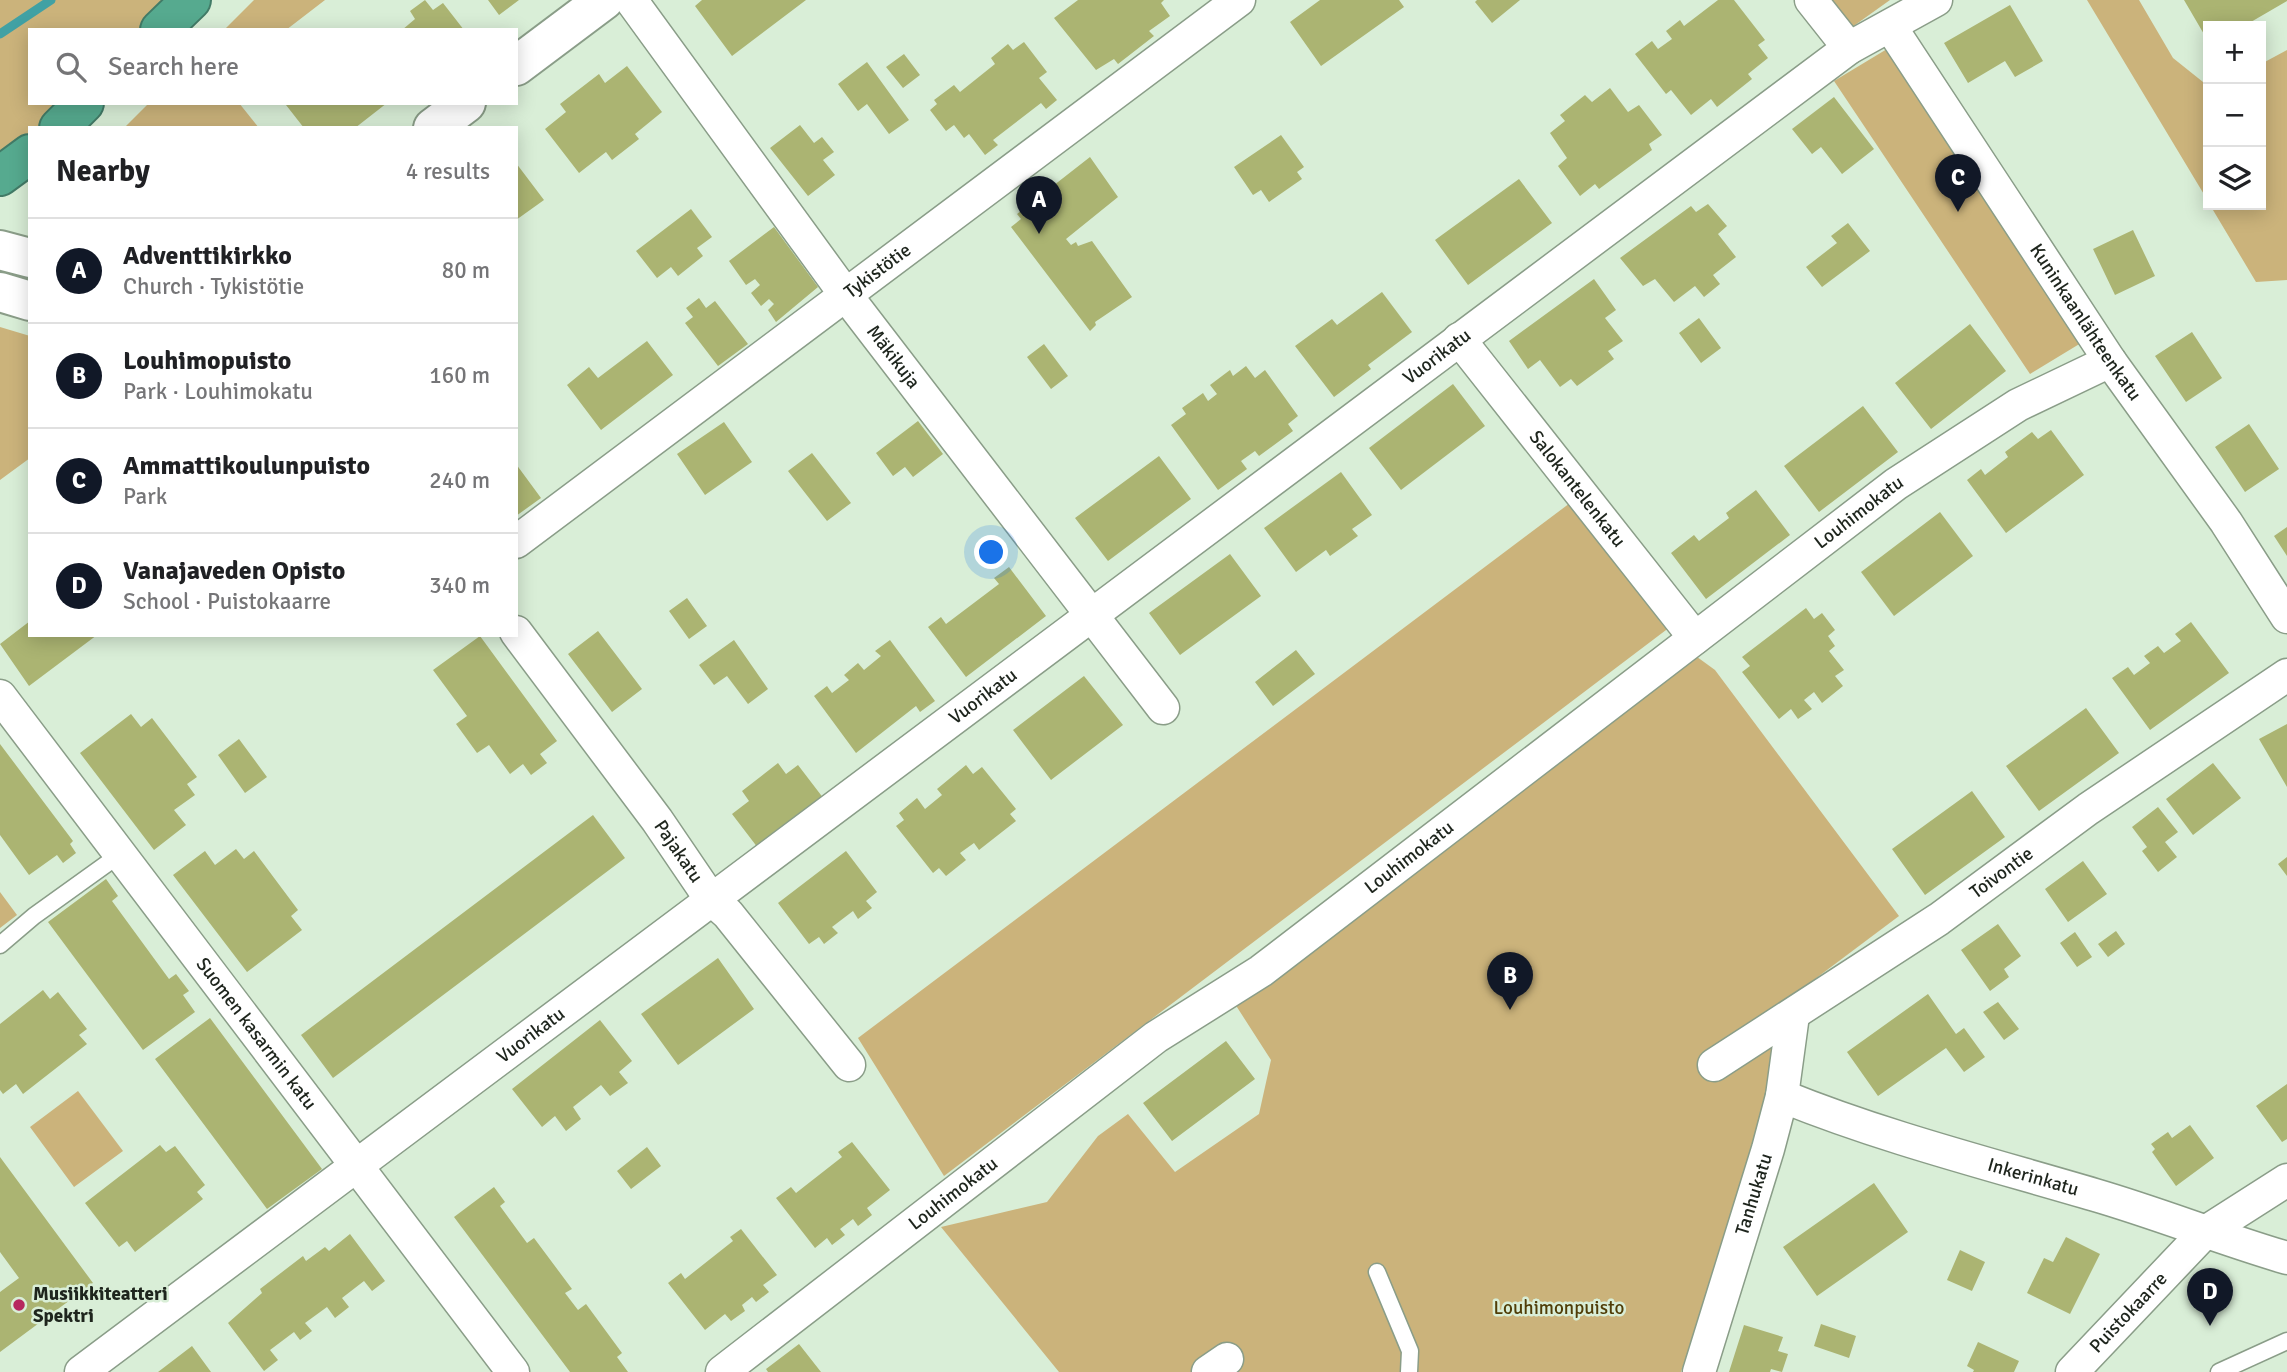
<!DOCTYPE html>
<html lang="en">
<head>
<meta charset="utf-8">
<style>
	body { margin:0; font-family:Signika,sans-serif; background:#f2f2f2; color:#202124 }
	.controls { position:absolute; right:21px; top:21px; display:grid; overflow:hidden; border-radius:0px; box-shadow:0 4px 18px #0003 }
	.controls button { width:63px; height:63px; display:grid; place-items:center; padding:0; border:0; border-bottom:2px solid #e0e0e0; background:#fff; color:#202124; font:35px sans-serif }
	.you { position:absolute; left:992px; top:553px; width:24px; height:24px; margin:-18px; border:5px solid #fff; border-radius:50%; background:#1a73e8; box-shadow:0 0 0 10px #1a73e833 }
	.badge { display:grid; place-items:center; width:46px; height:46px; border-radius:50%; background:#111827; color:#fff; font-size:23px; font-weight:700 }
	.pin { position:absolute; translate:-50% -58px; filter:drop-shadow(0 2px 4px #0008) }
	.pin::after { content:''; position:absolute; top:37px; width:24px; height:21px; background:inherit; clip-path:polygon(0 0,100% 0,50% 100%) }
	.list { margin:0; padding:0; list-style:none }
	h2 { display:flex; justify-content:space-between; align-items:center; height:91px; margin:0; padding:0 28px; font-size:30px }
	h2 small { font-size:23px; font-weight:400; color:#757577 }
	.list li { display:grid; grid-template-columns:46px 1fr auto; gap:21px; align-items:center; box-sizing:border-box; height:105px; padding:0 28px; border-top:2px solid #e0e0e0 }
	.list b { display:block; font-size:26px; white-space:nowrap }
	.list p { margin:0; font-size:23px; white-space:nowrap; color:#757577 }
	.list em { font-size:23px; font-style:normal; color:#757577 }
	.icon { flex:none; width:38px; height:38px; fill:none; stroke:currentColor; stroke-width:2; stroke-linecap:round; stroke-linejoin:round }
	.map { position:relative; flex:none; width:2287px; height:1372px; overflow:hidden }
	.search { position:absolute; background:#fff; box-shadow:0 4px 18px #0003; left:28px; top:28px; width:490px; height:77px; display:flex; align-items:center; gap:18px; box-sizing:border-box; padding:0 24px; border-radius:0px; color:#757577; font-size:26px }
	.panel { position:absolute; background:#fff; box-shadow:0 4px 18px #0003; left:28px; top:126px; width:490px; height:511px; border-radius:0px }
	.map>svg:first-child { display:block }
</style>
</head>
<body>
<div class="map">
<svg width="2287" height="1372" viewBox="0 0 2287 1372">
	<rect width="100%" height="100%" fill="#d9eed7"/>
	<path fill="#cbb37b" d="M 0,0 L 171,0 L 140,30 L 30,30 L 30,103 L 63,103 L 37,128 L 30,128 L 30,135 L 0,163 Z
		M 254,0 L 325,0 L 286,30 L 224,30 Z
		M 1825,0 L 1890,0 L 1848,30 Z
		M 2087,0 L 2139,0 L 2173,58 L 2208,86 L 2208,201 Z
		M 1887,49 L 2081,343 L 2030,374 L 1834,81 Z
		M 2287,50 L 2287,280 L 2256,282 L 2210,205 L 2261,205 L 2261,64 Z
		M 149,103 L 239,103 L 259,128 L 124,128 Z
		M 0,327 L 30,336 L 30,458 L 0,480 Z
		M 1570,503 L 1670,627 L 944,1176 L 858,1038 Z
		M 1693,654 L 1715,670 L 1899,916 L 1783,1003 L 1755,1145 L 1681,1372 L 1059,1372 L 941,1227 L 1047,1202 L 1098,1136 L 1128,1114 L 1175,1172 L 1259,1114 L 1271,1060 L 1235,1004 Z
		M 0,892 L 17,915 L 0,928 Z
		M 78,1091 L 123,1151 L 74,1187 L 30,1127 Z"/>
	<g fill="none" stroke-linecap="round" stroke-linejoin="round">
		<path stroke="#41a1a4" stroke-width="9" d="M 0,34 L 51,0"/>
	</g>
	<path fill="#abb472" d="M 425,0 L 433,10 L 443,3 L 464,30 L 402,30 L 415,19 L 410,11 Z
		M 488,0 L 519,0 L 499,15 Z
		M 702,0 L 806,0 L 732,56 L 695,6 Z
		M 1078,0 L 1164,0 L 1161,3 L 1170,16 L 1149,31 L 1154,36 L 1118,64 L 1114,59 L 1096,70 L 1054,18 Z
		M 1320,0 L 1399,0 L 1404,7 L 1321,66 L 1290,22 Z
		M 1477,0 L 1520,0 L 1492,23 L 1475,2 Z
		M 1718,0 L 1734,0 L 1765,40 L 1758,45 L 1768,58 L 1748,74 L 1752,79 L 1717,107 L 1711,99 L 1691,115 L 1671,90 L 1666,94 L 1635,54 L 1652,41 L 1658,49 L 1672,39 L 1666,31 L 1680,20 L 1684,26 Z
		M 2184,0 L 2287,0 L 2287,1 L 2244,26 L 2208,26 L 2208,41 Z
		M 2010,5 L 2043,61 L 2015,77 L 2005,61 L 1968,83 L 1944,43 Z
		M 1024,42 L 1047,72 L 1039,78 L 1057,100 L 1046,109 L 1041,103 L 993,140 L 998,145 L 985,155 L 969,134 L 964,138 L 954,125 L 946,131 L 930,110 L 937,104 L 934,100 L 954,85 L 960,92 L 995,64 L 991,58 L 1008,44 L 1013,50 Z
		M 904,54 L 920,75 L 903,88 L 886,67 Z
		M 867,62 L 909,120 L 889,134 L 867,104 L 858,111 L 838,84 Z
		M 627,66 L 662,112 L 635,134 L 639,139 L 612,160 L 606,152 L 579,173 L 545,129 L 566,112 L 560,104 L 599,74 L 605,83 Z
		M 1610,88 L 1628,112 L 1639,105 L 1662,135 L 1649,144 L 1652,150 L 1599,189 L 1595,184 L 1580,196 L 1558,166 L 1567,158 L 1550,133 L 1565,121 L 1560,115 L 1585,95 L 1592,102 Z
		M 1834,97 L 1874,149 L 1842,174 L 1821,147 L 1812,154 L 1792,129 Z
		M 288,103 L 387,103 L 355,128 L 304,128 L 286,105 Z
		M 800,125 L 814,143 L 822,137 L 834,152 L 823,160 L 835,175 L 808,196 L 770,148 Z
		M 1281,135 L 1304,167 L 1297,172 L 1302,179 L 1269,202 L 1261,190 L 1253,195 L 1234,167 Z
		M 1090,157 L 1118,197 L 1066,239 L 1071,245 L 1076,242 L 1078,246 L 1092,241 L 1132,297 L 1095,322 L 1096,325 L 1090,331 L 1011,227 L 1021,219 L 1017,214 Z
		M 516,163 L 544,200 L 516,220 Z
		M 1519,179 L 1552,223 L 1468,285 L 1435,240 Z
		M 1708,204 L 1727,226 L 1718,234 L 1736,257 L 1713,275 L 1720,284 L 1704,297 L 1695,286 L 1674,302 L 1655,279 L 1643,286 L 1620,258 L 1691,206 L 1696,212 Z
		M 691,209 L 712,237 L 697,248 L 703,256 L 678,276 L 671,267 L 657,278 L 636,251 Z
		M 1848,223 L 1870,251 L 1822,287 L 1806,267 L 1837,243 L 1831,236 Z
		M 774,227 L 818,287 L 776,322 L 768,310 L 774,304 L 769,299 L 761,306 L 751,293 L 760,285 L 755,279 L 746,285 L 729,261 Z
		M 2133,230 L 2155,276 L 2115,295 L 2093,249 Z
		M 1594,279 L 1616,310 L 1605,318 L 1623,341 L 1608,351 L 1614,359 L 1577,386 L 1571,379 L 1560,387 L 1540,360 L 1528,369 L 1509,341 Z
		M 1382,292 L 1412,332 L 1368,365 L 1371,369 L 1334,397 L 1295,346 L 1332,319 L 1337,325 Z
		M 699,298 L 706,308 L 715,301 L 748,344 L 718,366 L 685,323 L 693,317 L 686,308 Z
		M 1699,318 L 1721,348 L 1701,363 L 1679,333 Z
		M 1970,324 L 2006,371 L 1931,429 L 1895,383 Z
		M 2192,332 L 2222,378 L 2186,402 L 2155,356 Z
		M 647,341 L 673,375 L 601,430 L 567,385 L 589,367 L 598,378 Z
		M 1044,344 L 1068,376 L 1051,389 L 1027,357 Z
		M 1246,366 L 1255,378 L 1265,370 L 1298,416 L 1288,424 L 1293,431 L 1259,456 L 1255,451 L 1241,461 L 1247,469 L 1218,490 L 1171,425 L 1186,414 L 1182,408 L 1203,393 L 1208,401 L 1217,394 L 1210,385 L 1230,370 L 1233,376 Z
		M 1453,384 L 1485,426 L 1401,490 L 1369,448 Z
		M 1863,406 L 1898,452 L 1819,512 L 1784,466 Z
		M 918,421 L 943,454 L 913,477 L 905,467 L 893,476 L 876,453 Z
		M 724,422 L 752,462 L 705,495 L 677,454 Z
		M 2249,424 L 2279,469 L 2245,492 L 2215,447 Z
		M 2051,430 L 2084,475 L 2006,533 L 1967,480 L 1981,469 L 1985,475 L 2008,457 L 2005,452 L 2032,432 L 2038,439 Z
		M 812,453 L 851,503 L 827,521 L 788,471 Z
		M 1159,456 L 1191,499 L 1108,561 L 1075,518 Z
		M 516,464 L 541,498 L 516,516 Z
		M 1341,472 L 1372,515 L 1352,529 L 1358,536 L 1330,556 L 1326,550 L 1296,572 L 1264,528 Z
		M 1756,490 L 1790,535 L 1706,599 L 1671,553 L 1694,535 L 1699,541 L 1729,518 L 1726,513 Z
		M 1940,512 L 1973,556 L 1894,616 L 1861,572 Z
		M 2287,527 L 2287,556 L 2274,536 Z
		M 1230,554 L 1261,596 L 1180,655 L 1149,613 Z
		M 1009,567 L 1046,616 L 966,677 L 928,627 L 941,617 L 946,624 L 999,584 L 994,578 Z
		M 687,598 L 707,626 L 689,639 L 669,611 Z
		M 1806,608 L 1814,619 L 1822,613 L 1835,630 L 1828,636 L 1835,646 L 1829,651 L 1844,670 L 1835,676 L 1843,686 L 1822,703 L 1814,692 L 1804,700 L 1812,709 L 1798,719 L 1791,709 L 1779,719 L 1742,672 L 1750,666 L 1742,657 Z
		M 30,621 L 30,635 L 97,635 L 29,686 L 0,644 Z
		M 2191,622 L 2229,673 L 2150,730 L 2112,678 L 2128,667 L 2134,675 L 2150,663 L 2144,656 L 2158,646 L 2164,653 L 2181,641 L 2175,634 Z
		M 598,631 L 642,689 L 612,712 L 568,654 Z
		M 480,636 L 557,741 L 540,754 L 547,763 L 531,775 L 523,764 L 510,774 L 489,745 L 477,753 L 456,724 L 467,716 L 433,670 Z
		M 734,640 L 768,689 L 748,704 L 727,676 L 714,685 L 699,665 Z
		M 890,640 L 935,701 L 920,712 L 916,706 L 856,753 L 814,696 L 827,686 L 832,693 L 849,680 L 844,675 L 858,663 L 864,670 L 881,656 L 875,651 Z
		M 1296,650 L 1315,674 L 1273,706 L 1255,682 Z
		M 1084,676 L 1123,725 L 1051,780 L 1013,730 Z
		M 2086,708 L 2119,753 L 2039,811 L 2006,766 Z
		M 131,714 L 141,727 L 152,718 L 197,777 L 187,784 L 195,795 L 174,810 L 186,825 L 154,850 L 80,753 Z
		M 2287,724 L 2287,787 L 2259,739 Z
		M 239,739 L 267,777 L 245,793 L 218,755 Z
		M 0,744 L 73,841 L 70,844 L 76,853 L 63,863 L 57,855 L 29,875 L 0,835 Z
		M 778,763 L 786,774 L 798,765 L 824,799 L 758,848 L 732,814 L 749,801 L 742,791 Z
		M 2213,763 L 2241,798 L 2193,835 L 2166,799 Z
		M 966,765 L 973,774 L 982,767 L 1016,809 L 1010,814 L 1016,821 L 979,850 L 974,843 L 960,853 L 966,860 L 946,876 L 939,868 L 933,873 L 896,826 L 904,820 L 899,813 L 917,798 L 925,809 L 942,795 L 937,789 Z
		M 1972,791 L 2005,837 L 1925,895 L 1892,849 Z
		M 2158,807 L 2178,832 L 2165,842 L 2177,857 L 2158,872 L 2142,851 L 2147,847 L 2132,827 Z
		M 593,815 L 625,858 L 333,1078 L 301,1035 Z
		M 236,849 L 244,859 L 254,851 L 298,910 L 291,916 L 302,930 L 247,972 L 173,875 L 205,851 L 215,865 Z
		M 846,851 L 877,892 L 866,901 L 872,908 L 858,919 L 853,911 L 832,927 L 838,933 L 824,944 L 819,937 L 809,944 L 778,903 Z
		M 2287,857 L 2287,876 L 2278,864 Z
		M 2083,861 L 2107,894 L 2068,922 L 2045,889 Z
		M 106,879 L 118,896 L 112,901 L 169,979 L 176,974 L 189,991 L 183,995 L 195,1012 L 143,1050 L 48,922 Z
		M 1998,924 L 2021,956 L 2004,969 L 2009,977 L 1990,991 L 1961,950 Z
		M 2116,931 L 2125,944 L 2108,957 L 2098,944 Z
		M 2075,932 L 2092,957 L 2077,967 L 2060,943 Z
		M 718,958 L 754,1009 L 678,1065 L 641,1014 Z
		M 43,990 L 50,999 L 58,992 L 87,1029 L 79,1035 L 87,1044 L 23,1094 L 16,1084 L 3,1094 L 0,1090 L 0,1024 Z
		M 1928,994 L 1956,1034 L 1964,1028 L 1985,1057 L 1964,1072 L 1946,1048 L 1878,1096 L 1847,1052 Z
		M 1998,1002 L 2019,1029 L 2004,1040 L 1983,1012 Z
		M 210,1018 L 322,1169 L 267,1209 L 155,1059 Z
		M 600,1020 L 632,1061 L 619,1072 L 628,1083 L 610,1096 L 601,1085 L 573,1107 L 581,1119 L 566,1131 L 555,1116 L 542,1127 L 512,1089 Z
		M 1226,1041 L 1255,1079 L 1172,1141 L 1143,1103 Z
		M 2287,1084 L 2287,1139 L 2282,1142 L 2256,1106 Z
		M 2190,1125 L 2214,1158 L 2176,1186 L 2152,1152 L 2155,1149 L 2151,1144 L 2168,1132 L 2172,1138 Z
		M 852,1142 L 890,1190 L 867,1208 L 872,1215 L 858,1226 L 853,1219 L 840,1229 L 845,1235 L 832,1245 L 827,1238 L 815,1248 L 776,1198 L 791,1187 L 796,1193 L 842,1157 L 838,1152 Z
		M 160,1145 L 166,1152 L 175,1146 L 205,1185 L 197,1192 L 203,1199 L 135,1252 L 127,1241 L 119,1247 L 85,1203 Z
		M 647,1147 L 661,1166 L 631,1189 L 617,1171 Z
		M 0,1157 L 93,1283 L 0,1352 L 0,1292 L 19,1278 L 0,1252 Z
		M 1874,1183 L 1908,1232 L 1817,1296 L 1783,1247 Z
		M 494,1187 L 505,1202 L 500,1206 L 527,1243 L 534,1238 L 572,1289 L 565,1293 L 578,1310 L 586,1304 L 622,1353 L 617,1357 L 628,1372 L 570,1372 L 454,1217 Z
		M 741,1229 L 777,1275 L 763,1285 L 769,1292 L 756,1302 L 752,1297 L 742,1305 L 745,1311 L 731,1321 L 725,1314 L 705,1330 L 668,1283 L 681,1273 L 685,1279 L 733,1241 L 730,1237 Z
		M 350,1234 L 385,1281 L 372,1291 L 364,1281 L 342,1298 L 349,1307 L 335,1318 L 327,1307 L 305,1323 L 312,1331 L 300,1340 L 294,1332 L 270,1350 L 278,1360 L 264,1371 L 228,1323 L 262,1293 L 260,1289 L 303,1256 L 306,1261 L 325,1247 L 329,1251 Z
		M 2066,1237 L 2100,1254 L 2070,1314 L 2027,1293 L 2044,1258 L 2053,1262 Z
		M 1960,1250 L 1985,1262 L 1972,1291 L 1947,1280 Z
		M 1821,1324 L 1856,1336 L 1849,1358 L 1814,1346 Z
		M 1744,1325 L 1783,1337 L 1778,1351 L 1788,1354 L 1782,1372 L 1771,1369 L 1770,1372 L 1729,1372 Z
		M 1978,1342 L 2019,1361 L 2014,1372 L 1973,1372 L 1974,1370 L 1967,1366 Z
		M 799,1344 L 821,1372 L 768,1372 L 766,1369 Z
		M 192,1346 L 211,1372 L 158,1372 Z"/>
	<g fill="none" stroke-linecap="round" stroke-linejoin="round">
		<g stroke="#8a9d88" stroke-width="19">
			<path id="service" d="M 0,945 L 34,916 L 119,855
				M 1377,1272 L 1410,1351 L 1409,1372
				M 2219,1372 L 2287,1341"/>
		</g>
		<g stroke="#8a9d88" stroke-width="35">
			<g id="minor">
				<path id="s1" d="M 631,0 L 845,294 L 1163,708"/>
				<path d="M 1811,0 L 1849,48"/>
				<path id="s2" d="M 1890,26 L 2110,361 L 2226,522 L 2287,617"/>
				<path id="s3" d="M 1459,339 L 1695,638"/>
				<path id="s4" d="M 516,542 L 1239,0"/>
				<path id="s5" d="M 516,632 L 657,820 L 710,898 L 728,914 L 849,1065"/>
				<path id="s6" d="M 0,696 L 513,1372"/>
				<path id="s7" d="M 1714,1065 L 1939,919 L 2088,809 L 2287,675"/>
				<path id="s8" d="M 1782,1096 C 1883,1137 1990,1164 2095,1195 C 2160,1214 2222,1239 2287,1258"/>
				<path id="s9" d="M 81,1372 L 1821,69 L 1849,48 L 1936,0"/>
				<path id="s10" d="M 722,1372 L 1156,1037 L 1261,971 L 1896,484 L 2018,405 L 2110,361"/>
				<path d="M 1208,1372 L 1227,1359"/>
				<path id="s11" d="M 1699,1372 L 1768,1149 L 1782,1096 L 1793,1015"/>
				<path id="s12" d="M 2072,1372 L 2204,1233 L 2287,1180"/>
			</g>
		</g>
		<g stroke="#8a9d88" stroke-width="42">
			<path id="secondary" d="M 516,66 L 604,0
				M 433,128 L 466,103
				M 0,250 L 30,258
				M 0,292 L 30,301"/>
		</g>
		<g stroke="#427b67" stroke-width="42">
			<path id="motorway" d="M 160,30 L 191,0
				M 59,128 L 84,103
				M 0,176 L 30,154"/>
		</g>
		<use href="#service" stroke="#fff" stroke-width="16"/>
		<use href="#minor" stroke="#fff" stroke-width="32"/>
		<use href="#secondary" stroke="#fff" stroke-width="38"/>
		<use href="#motorway" stroke="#56aa8f" stroke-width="38"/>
	</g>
	<circle fill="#b6285e" stroke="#d9eed7" stroke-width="2.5" cx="19" cy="1305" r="7"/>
	<g text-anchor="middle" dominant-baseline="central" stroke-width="5" stroke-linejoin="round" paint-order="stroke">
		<g font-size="19" fill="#1e251d" stroke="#d9eed7">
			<text stroke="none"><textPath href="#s4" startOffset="452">Tykistötie</textPath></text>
			<text stroke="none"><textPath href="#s2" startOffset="355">Kuninkaanlähteenkatu</textPath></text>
			<text stroke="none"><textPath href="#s9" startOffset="1694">Vuorikatu</textPath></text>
			<text stroke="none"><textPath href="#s1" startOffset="443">Mäkikuja</textPath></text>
			<text stroke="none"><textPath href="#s3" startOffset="191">Salokantelenkatu</textPath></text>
			<text stroke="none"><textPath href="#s10" startOffset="1426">Louhimokatu</textPath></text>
			<text stroke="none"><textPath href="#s9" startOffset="1127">Vuorikatu</textPath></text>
			<text stroke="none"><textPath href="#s5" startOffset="273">Pajakatu</textPath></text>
			<text stroke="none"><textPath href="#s10" startOffset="859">Louhimokatu</textPath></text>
			<text stroke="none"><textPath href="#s7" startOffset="346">Toivontie</textPath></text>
			<text stroke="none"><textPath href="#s6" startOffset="424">Suomen kasarmin katu</textPath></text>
			<text stroke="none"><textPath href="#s9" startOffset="562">Vuorikatu</textPath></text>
			<text stroke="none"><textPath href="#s8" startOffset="264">Inkerinkatu</textPath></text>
			<text stroke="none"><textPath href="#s10" startOffset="292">Louhimokatu</textPath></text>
			<text stroke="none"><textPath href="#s11" startOffset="186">Tanhukatu</textPath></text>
			<text stroke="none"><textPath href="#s12" startOffset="82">Puistokaarre</textPath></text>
		</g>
		<g font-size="19" font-weight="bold" fill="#1e251d" stroke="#d9eed7" text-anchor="start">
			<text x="33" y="1294">Musiikkiteatteri<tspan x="33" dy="22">Spektri</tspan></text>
		</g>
		<g font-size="19" fill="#503d07" stroke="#d9eed7">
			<text x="1559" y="1308">Louhimonpuisto</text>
		</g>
	</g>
</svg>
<div class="controls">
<button>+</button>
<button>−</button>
<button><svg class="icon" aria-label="layers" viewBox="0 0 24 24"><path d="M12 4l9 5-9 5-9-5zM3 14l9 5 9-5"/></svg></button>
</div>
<div class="you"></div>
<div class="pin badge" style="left:1039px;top:234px">A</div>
<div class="pin badge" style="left:1510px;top:1010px">B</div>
<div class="pin badge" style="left:1958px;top:212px">C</div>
<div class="pin badge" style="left:2210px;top:1326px">D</div>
<div class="search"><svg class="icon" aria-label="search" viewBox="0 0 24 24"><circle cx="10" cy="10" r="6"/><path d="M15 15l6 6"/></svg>Search here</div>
<section class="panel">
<h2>Nearby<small>4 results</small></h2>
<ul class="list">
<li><span class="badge">A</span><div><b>Adventtikirkko</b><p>Church · Tykistötie</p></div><em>80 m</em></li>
<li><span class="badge">B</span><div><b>Louhimopuisto</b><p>Park · Louhimokatu</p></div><em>160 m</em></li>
<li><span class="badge">C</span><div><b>Ammattikoulunpuisto</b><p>Park</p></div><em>240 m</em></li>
<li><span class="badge">D</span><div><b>Vanajaveden Opisto</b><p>School · Puistokaarre</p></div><em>340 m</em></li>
</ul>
</section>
</div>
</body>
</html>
